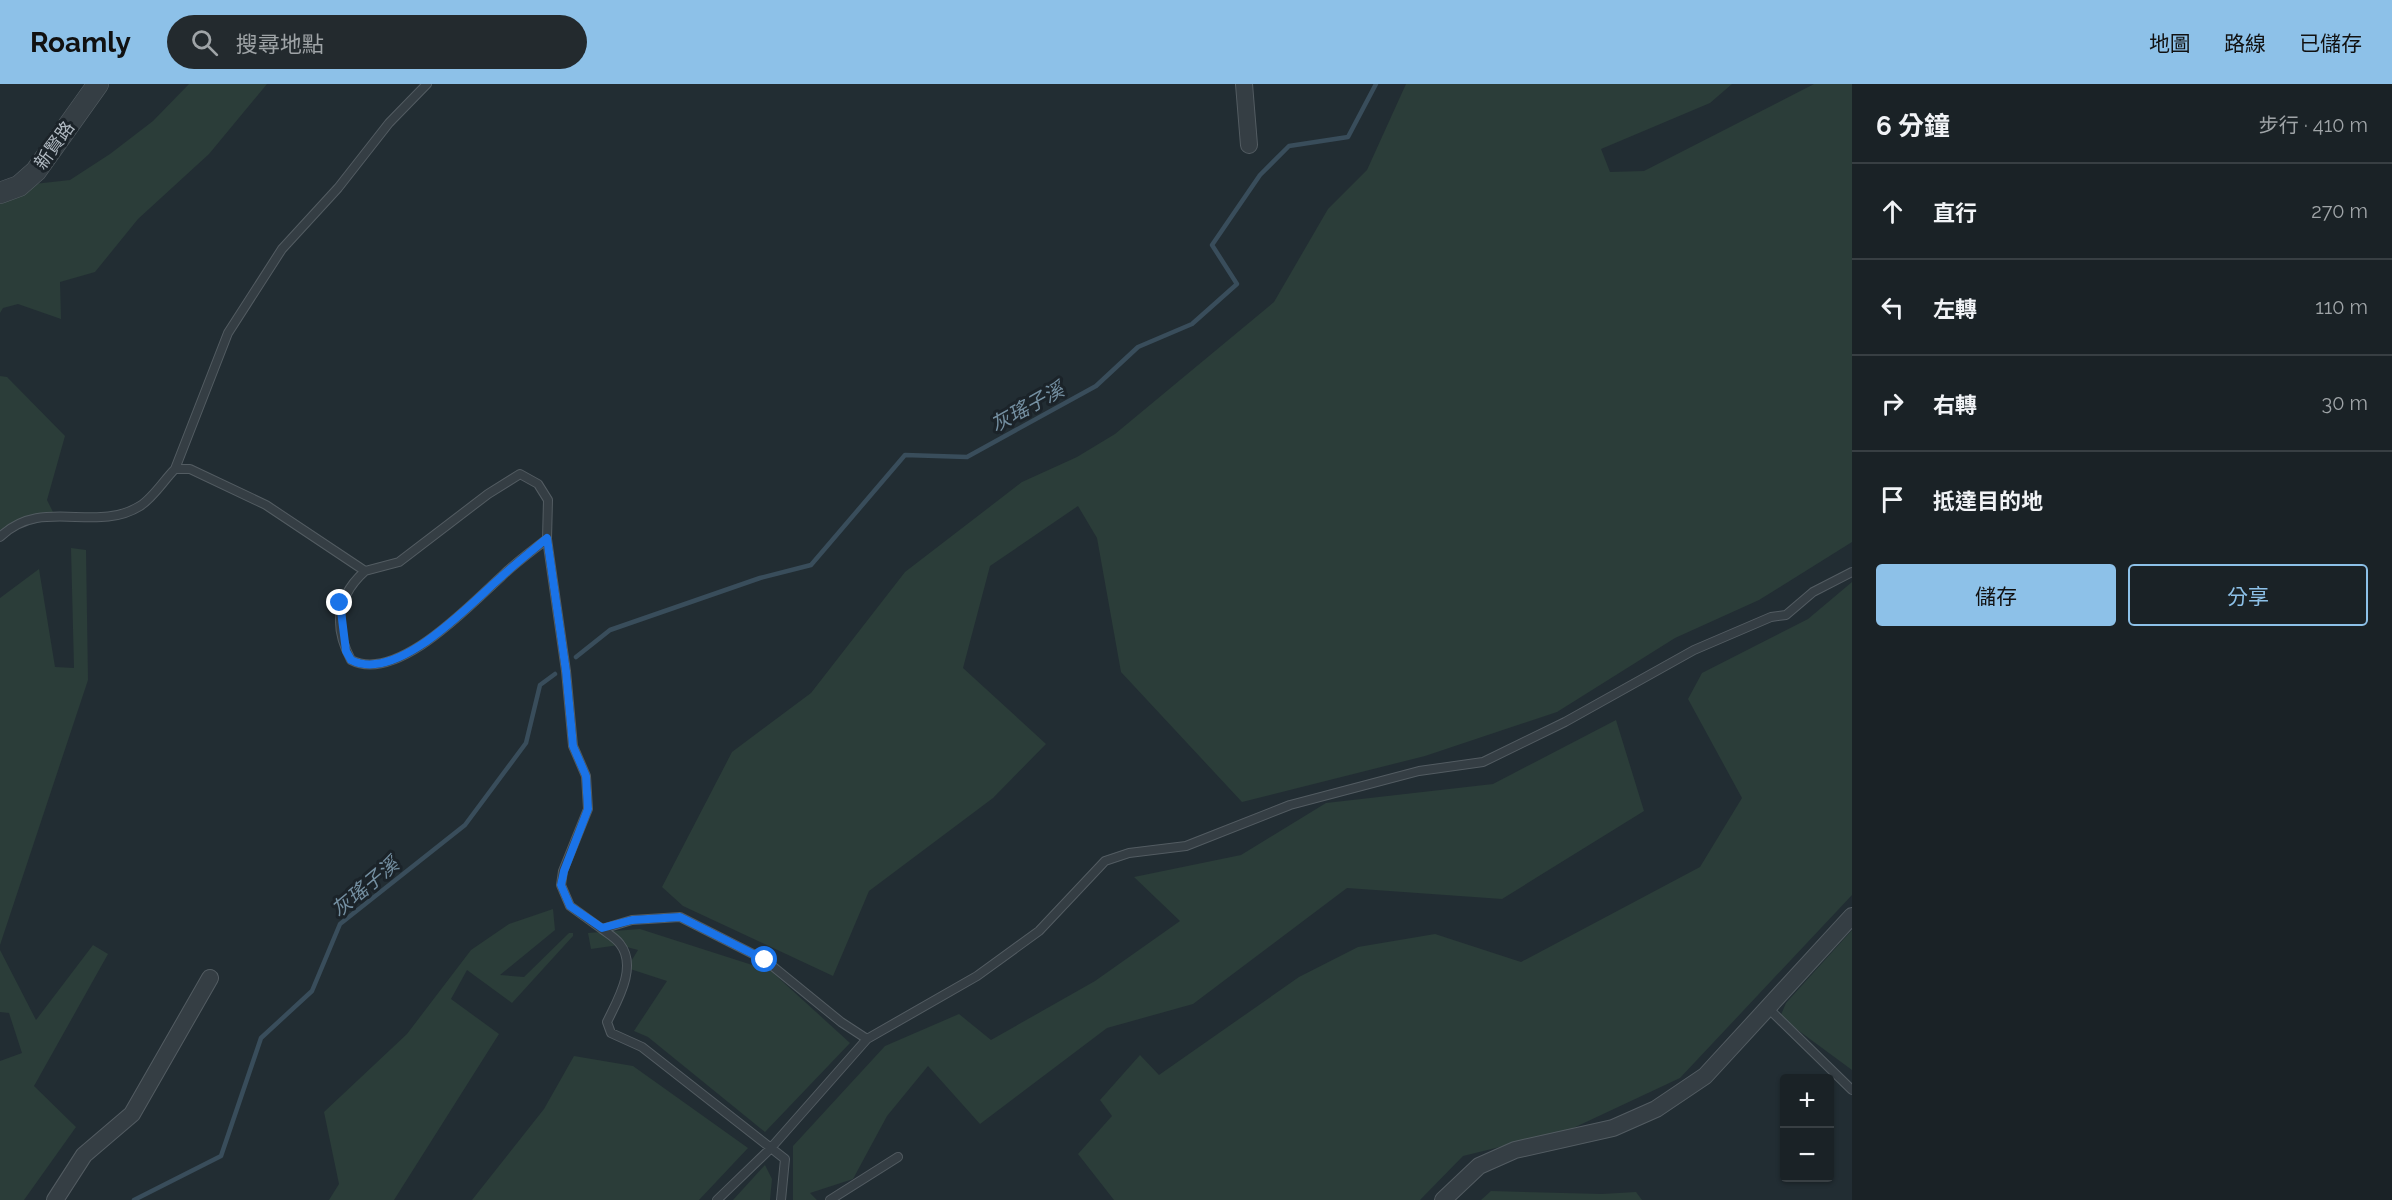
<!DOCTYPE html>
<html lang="zh-TW">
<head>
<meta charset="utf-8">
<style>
	body { margin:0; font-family:Raleway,"Noto Sans TC",sans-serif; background:#232a2e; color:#f1f3f6 }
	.controls { position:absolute; right:18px; bottom:18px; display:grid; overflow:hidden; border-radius:6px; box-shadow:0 2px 4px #0004 }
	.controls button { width:54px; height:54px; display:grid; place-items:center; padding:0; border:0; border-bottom:2px solid #383f43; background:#1a2226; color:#f1f3f6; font:30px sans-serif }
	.stop { position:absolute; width:18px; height:18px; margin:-14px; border:4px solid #1a73e8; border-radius:50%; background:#fff }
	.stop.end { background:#1a73e8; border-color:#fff; box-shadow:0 2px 6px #0008 }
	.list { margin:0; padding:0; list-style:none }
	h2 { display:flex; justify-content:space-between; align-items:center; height:78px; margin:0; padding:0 24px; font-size:26px }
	h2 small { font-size:20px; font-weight:400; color:#9fa4a7 }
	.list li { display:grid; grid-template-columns:39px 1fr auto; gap:18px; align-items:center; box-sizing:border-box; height:96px; padding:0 24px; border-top:2px solid #383f43 }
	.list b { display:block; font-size:22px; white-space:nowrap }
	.list em { font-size:20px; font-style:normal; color:#9fa4a7 }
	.actions { display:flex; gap:12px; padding:18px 24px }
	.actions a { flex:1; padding:14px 0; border:2px solid #8dc1e8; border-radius:6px; text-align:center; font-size:21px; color:#8dc1e8 }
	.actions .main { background:#8dc1e8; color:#111 }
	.icon { flex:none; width:33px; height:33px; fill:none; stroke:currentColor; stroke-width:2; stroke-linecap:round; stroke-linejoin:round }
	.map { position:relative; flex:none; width:1852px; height:1116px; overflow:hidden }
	header { display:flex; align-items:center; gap:36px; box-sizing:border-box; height:84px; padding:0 30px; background:#8dc1e8; color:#111 }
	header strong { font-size:28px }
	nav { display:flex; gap:33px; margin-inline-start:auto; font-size:21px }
	.search { width:420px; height:54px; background:#232a2e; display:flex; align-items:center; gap:15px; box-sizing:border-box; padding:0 21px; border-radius:33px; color:#9fa4a7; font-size:22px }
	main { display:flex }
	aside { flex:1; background:#1a2226 }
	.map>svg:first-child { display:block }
</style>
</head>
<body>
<header>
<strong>Roamly</strong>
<div class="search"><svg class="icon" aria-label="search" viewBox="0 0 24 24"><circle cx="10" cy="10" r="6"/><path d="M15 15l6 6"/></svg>搜尋地點</div>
<nav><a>地圖</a><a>路線</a><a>已儲存</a></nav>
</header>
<main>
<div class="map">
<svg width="1852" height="1116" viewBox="0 0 1852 1116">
	<rect width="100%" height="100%" fill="#222d33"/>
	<path fill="#2b3d39" d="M 189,0 L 267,0 L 209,70 L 138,135 L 95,188 L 60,198 L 61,235 L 18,220 L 3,224 L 0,229 L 0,112 L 34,100 L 70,96 L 110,70 L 153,37 Z
		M 1406,0 L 1732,0 L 1710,19 L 1601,65 L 1610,88 L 1644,87 L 1814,0 L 1852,0 L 1852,458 L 1759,516 L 1675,554 L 1557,628 L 1425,672 L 1242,718 L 1121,588 L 1097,454 L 1078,422 L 990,482 L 963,584 L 1046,660 L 993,714 L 869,807 L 833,892 L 683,822 L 662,803 L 732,668 L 811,609 L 905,488 L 1022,398 L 1077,373 L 1115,350 L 1274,218 L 1328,125 L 1367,86 Z
		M 0,292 L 7,293 L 65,352 L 47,416 L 54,430 L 0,447 Z
		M 71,464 L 86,466 L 88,596 L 0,861 L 0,514 L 39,485 L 55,583 L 74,584 Z
		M 1852,498 L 1852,811 L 1680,994 L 1569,1046 L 1463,1072 L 1420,1116 L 1114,1116 L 1078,1070 L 1112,1032 L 1100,1016 L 1140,971 L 1159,991 L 1299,893 L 1358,863 L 1435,850 L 1521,878 L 1700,783 L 1742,714 L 1688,615 L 1702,589 L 1808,535 Z
		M 1616,636 L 1644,727 L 1502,815 L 1347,804 L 1193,920 L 1107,944 L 980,1040 L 928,982 L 887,1032 L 853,1095 L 810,1109 L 817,1116 L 793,1116 L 793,1062 L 885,962 L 959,930 L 991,956 L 1095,897 L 1180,837 L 1134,793 L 1241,771 L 1326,719 L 1493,700 Z
		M 553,825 L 555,846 L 500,891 L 524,893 L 569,849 L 573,849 L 573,852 L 512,919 L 467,886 L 451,915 L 499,950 L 394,1116 L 329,1116 L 339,1100 L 324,1028 L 407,950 L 471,866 L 509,840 Z
		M 640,845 L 771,887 L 850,959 L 765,1048 L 648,953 L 634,947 L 667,897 L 627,884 L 638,866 L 619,861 L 591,865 L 588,849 Z
		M 1852,846 L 1852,986 L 1780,933 L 1786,919 Z
		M 93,861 L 108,870 L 34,1002 L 76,1043 L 24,1116 L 0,1116 L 0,977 L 22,969 L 9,929 L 0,928 L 0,866 L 36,936 Z
		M 574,972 L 633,982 L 748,1064 L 699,1116 L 472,1116 L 544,1025 Z
		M 765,1081 L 772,1095 L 770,1116 L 733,1116 Z
		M 1491,1107 L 1602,1110 L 1636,1108 L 1642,1116 L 1481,1116 Z"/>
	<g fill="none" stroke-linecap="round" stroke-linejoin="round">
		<path stroke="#394d5b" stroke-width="4.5" d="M 576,573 L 610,546 L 760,494 L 811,481 L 905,371 L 967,373 L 1096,302 L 1138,263 L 1192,240 L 1237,200 L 1212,161 L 1260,91 L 1289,62 L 1348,53 L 1376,0
			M 134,1116 L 221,1072 L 261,954 L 312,907 L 340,840 L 465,741 L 526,659 L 540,601 L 555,590"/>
		<g stroke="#535c62" stroke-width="10">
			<path id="service" d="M 175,385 L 228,249 L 282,165 L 338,104 L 389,39 L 427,0
				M 0,453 C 42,412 95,450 140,422 C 153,414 164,396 175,385 L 190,385 L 266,421 L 365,487 L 399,478 L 488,410 L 520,390 L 538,400 L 548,416 L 547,455 L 566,587 L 573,662 L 586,692 L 588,725 L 563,787 L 561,801 L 570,822 L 602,845 L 632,836 L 680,833 L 765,876 L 841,938 L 867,955 L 977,892 L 1039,847 L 1105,777 L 1129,769 L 1186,762 L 1290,721 L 1419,687 L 1483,678 L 1565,638 L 1694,566 L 1771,533 L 1786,531 L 1813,508 L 1852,488
				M 365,487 C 337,512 333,542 351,576 C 397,600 470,521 501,493 C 515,479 532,467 547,455
				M 602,845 C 607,849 616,854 620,860 C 638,883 617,917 607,938 L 611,949 L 642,963 L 785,1075 L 781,1116
				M 1768,924 L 1852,1006
				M 717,1116 L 770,1065 L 867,955
				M 830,1116 L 898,1073"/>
		</g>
		<g stroke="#535c62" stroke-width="18">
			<path id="minor" d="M 1244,0 L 1249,61
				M 55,1116 L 84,1071 L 132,1030 L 210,894
				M 1443,1116 L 1479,1082 L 1515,1066 L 1613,1044 L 1656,1025 L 1705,992 L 1852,832"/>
		</g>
		<g stroke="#535c62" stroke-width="22">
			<path id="tertiary" d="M 0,109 L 19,102 L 36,87 L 98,0"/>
		</g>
		<use href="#service" stroke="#353e44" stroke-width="8"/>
		<use href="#minor" stroke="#353e44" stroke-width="16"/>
		<use href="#tertiary" stroke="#353e44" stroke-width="21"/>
	</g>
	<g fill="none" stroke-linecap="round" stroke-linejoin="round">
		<path stroke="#1a73e8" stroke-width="8" d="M 340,519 L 346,567 L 351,576 C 397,600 470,520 501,493 C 516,479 532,467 547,454 L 566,587 L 573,662 L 586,692 L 588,725 L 564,787 L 561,801 L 570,822 L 602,844 L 632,836 L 680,833 L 765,876"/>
	</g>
	<g text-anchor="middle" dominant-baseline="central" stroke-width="6" stroke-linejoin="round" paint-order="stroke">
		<g font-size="18" fill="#b0b9c1" stroke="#1b2329">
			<text transform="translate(54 61) rotate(-54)">新賢路</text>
		</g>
		<g font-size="20" font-style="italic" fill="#748fa1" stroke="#1b2329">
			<text transform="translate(1027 323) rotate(-29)">灰瑤子溪</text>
			<text transform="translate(365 803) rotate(-40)">灰瑤子溪</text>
		</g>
	</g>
</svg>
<div class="controls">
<button>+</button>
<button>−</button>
</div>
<div class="stop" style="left:765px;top:876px"></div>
<div class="stop end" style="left:340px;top:519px"></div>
</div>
<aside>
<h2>6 分鐘<small>步行 · 410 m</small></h2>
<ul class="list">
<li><svg class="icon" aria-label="ahead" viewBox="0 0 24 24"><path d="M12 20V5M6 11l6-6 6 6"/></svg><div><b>直行</b></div><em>270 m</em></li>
<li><svg class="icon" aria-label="left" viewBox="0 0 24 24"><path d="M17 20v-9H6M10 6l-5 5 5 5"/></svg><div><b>左轉</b></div><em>110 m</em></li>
<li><svg class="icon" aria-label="right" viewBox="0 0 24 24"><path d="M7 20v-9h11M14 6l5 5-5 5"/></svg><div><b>右轉</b></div><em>30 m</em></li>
<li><svg class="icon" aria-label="arrive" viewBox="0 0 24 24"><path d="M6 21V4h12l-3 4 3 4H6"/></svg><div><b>抵達目的地</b></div></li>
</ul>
<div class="actions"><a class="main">儲存</a><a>分享</a></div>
</aside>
</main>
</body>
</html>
